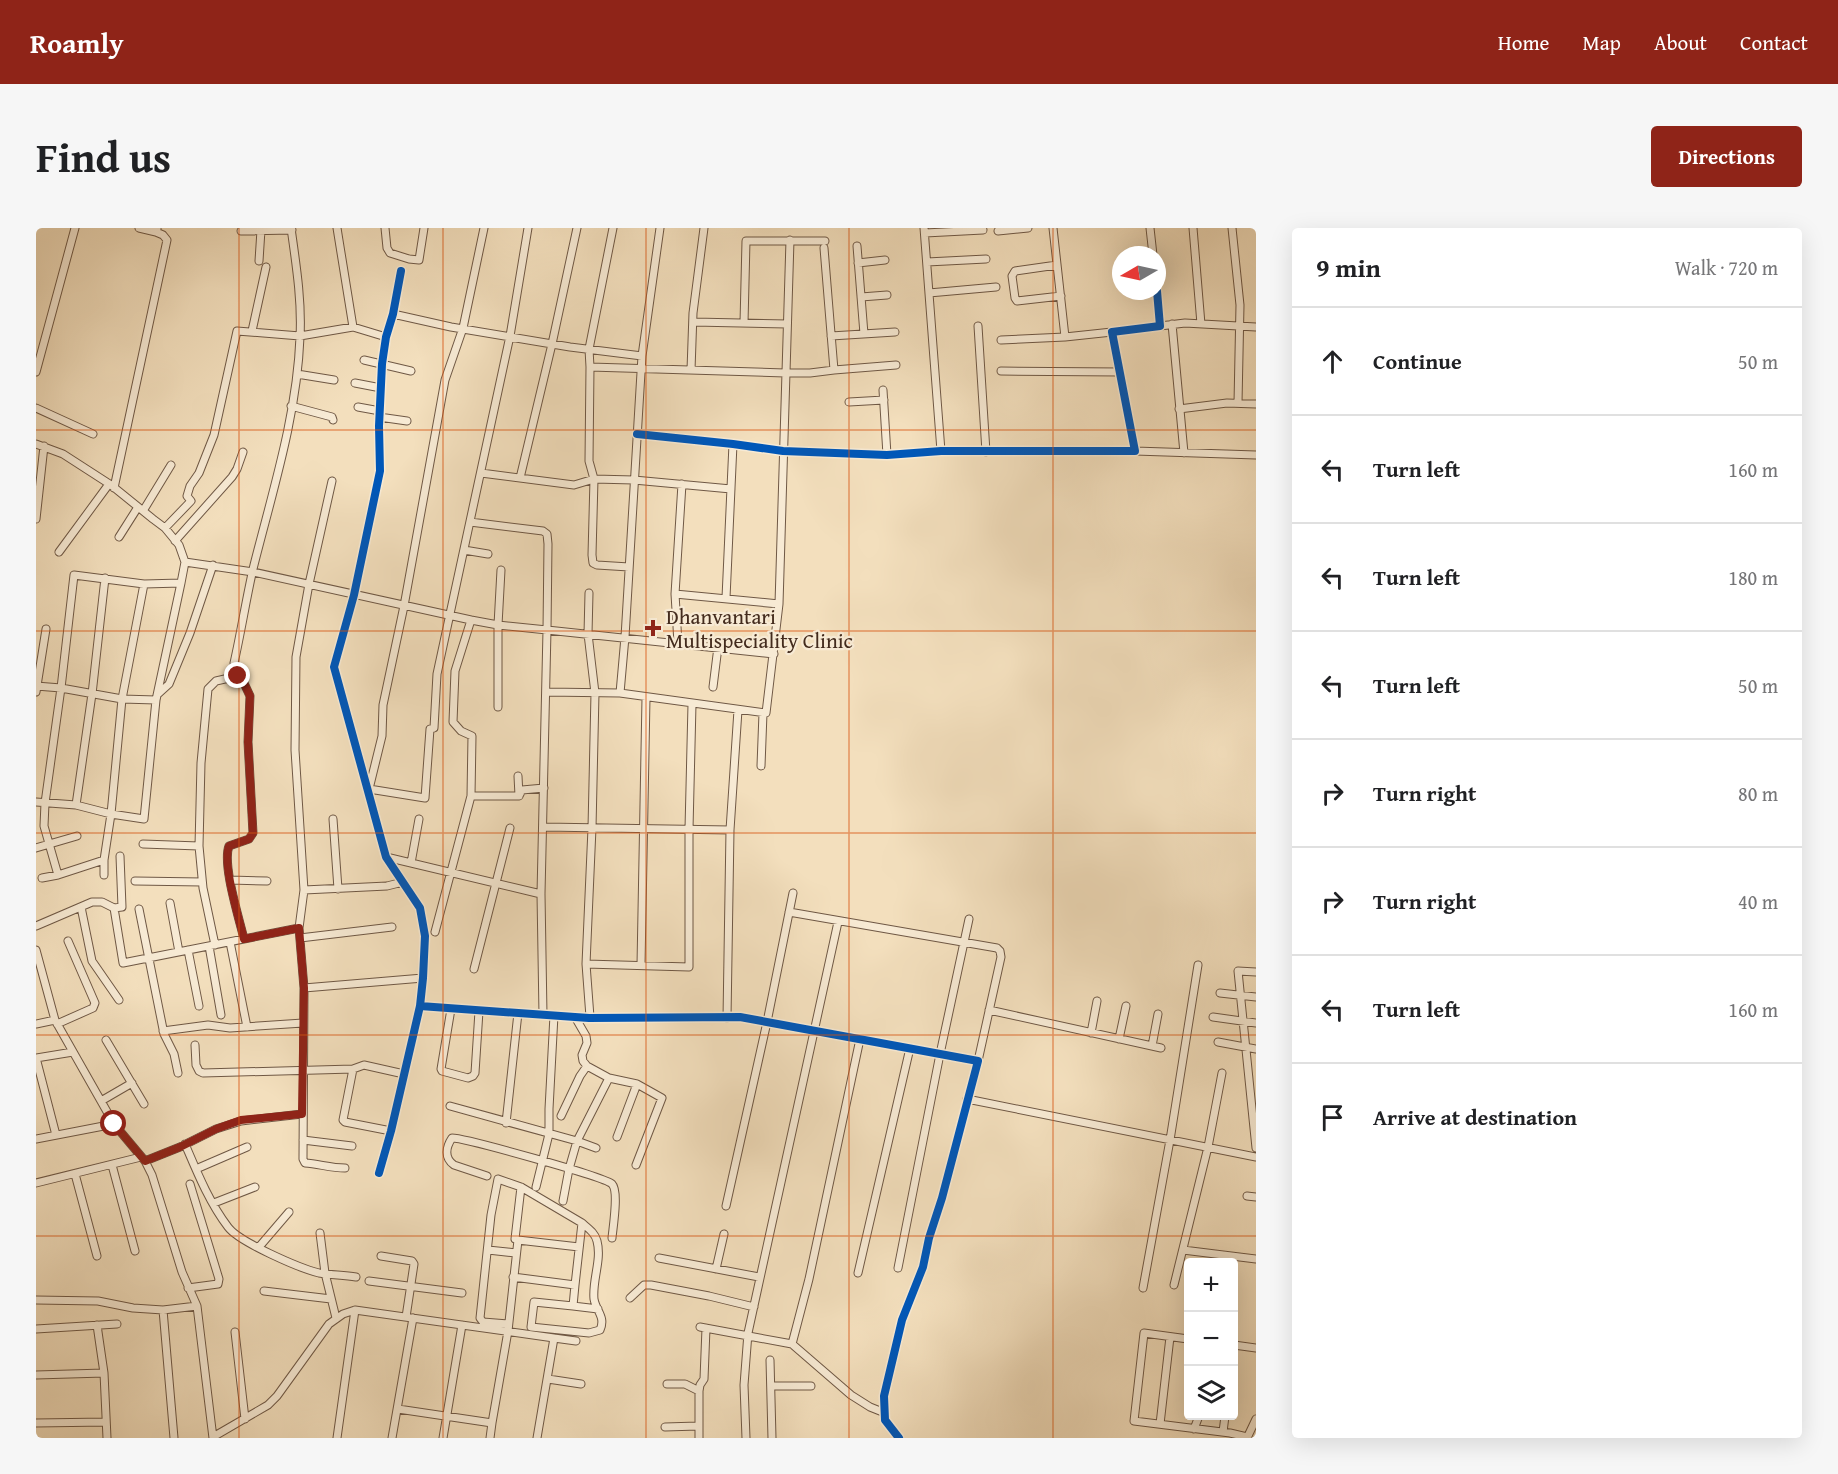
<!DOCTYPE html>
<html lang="en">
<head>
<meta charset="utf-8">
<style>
	body { margin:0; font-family:"Gentium Book Plus",serif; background:#f6f6f6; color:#202124 }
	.controls { position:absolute; right:18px; bottom:18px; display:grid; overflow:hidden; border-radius:6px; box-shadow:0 6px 24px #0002 }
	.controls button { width:54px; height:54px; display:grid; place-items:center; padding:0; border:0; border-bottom:2px solid #e0e0e0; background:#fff; color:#202124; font:30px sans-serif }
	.compass { position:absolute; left:1076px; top:18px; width:54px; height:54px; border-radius:50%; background:#fff; box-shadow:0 6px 24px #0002; rotate:261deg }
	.stop { position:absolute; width:18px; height:18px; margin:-14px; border:4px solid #8f2418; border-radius:50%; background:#fff }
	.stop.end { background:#8f2418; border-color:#fff; box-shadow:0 2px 6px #0008 }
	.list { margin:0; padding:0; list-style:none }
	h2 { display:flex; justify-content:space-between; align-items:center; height:78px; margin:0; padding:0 24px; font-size:26px }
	h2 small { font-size:20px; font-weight:400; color:#757577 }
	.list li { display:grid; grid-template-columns:39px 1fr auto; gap:18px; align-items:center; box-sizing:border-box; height:108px; padding:0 24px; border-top:2px solid #e0e0e0 }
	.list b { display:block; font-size:22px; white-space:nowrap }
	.list em { font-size:20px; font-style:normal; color:#757577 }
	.icon { flex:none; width:33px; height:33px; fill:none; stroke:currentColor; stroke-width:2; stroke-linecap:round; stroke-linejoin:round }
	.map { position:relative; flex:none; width:1220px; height:1210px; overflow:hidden; border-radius:6px }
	header { display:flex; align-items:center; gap:36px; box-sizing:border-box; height:84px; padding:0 30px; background:#8f2418; color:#fff }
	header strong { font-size:28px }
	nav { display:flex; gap:33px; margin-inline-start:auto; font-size:21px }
	.intro { display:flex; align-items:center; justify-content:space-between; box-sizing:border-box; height:144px; padding:0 36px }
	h1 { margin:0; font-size:42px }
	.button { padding:15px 27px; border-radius:6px; background:#8f2418; color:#fff; font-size:21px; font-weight:700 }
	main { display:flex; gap:36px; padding:0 36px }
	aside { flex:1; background:#fff; border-radius:6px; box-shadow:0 6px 24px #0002 }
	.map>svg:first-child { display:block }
</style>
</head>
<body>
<header>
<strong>Roamly</strong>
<nav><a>Home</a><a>Map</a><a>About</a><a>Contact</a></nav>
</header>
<div class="intro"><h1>Find us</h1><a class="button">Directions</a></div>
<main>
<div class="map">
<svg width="1220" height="1210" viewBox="0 0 1220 1210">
	<rect width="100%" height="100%" fill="#f3dfbd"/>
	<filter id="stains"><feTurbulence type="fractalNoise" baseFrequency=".00333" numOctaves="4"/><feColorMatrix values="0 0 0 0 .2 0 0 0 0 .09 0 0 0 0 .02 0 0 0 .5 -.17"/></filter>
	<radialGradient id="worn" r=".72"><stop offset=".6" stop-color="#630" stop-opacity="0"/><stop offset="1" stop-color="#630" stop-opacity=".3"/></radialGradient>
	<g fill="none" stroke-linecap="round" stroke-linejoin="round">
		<g stroke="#6f5845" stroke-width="9">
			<path id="minor" d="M 103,0 L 120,4 L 121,1
				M 301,0 L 317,99
				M 349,0 L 351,20 L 354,25 L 373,31 L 383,32 L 388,0
				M 888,0 L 905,223
				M 1017,0 L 1029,109
				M 1114,0 L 1117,27
				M 1157,0 L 1165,96
				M 1196,0 L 1204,77 L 1202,175
				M 205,3 L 256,2
				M 962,3 L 992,0
				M 889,5 L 947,2
				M 821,18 L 828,106
				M 223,33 L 225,2
				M 891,34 L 950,31
				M 822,35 L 849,32
				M 1021,37 L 979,43 L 976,48 L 979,70 L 981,73 L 1025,68
				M 893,65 L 960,59
				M 825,69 L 851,67
				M 357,86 L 415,99 L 534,119 L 606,128
				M 658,94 L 751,96
				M 708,95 L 710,13 L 789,13
				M 1136,96 L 1148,225
				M 942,98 L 950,224
				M 1124,98 L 1149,95 L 1220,99
				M 216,103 L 230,39
				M 795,108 L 859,104
				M 965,112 L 1029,109 L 1076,104
				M 328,132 L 375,143
				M 554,139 L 553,121 L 577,0
				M 655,142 L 657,85 L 668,0
				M 798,142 L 860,137
				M 965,143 L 1084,144
				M 0,144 L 39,0
				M 261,146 L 298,152
				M 319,155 L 345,160
				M 847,162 L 851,227
				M 813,174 L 848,172
				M 255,178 L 296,189 L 297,192
				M 322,179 L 344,183
				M 0,180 L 57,206
				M 1143,181 L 1191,175 L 1220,176
				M 343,189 L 371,193
				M 601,206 L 697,216 L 747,223 L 851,227 L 905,223 L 1099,223 L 1076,104 L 1124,98 L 1121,63
				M 0,216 L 27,226 L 75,257 L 117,291 L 129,300 L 143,317 L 149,334 L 217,344 L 435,392 L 419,443 L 417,494 L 425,503 L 436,508 L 435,568 L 399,704
				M 1099,223 L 1220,227
				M 445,245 L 538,257 L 558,251 L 553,233 L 554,139 L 749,145 L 774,145 L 798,142 L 788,20
				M 484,250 L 516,116 L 541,0
				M 296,253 L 273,356 L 260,429 L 259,522 L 268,662 L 263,700 L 268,760 L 267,931 L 269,935 C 283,936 295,940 309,940
				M 78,260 L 131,12 L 127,7 L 120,4
				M 107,283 L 135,237
				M 0,291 L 8,218
				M 434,294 L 507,303 L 511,306 L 512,316 L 511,402 L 738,426
				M 129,300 L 155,273 L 151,268 L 154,258 L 163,245 L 178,207 L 201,103 L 264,108 L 317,99 L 350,109
				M 83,309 L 102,279
				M 139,313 L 196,249 L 201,241 L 207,224
				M 428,322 L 452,326
				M 23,324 L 73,256
				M 593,339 L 561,337 L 557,335 L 556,327 L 558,251 L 598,252 L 695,261
				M 553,365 L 552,406 L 559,465 L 556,600 L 550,736 L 554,789
				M 639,366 L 743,376
				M 690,370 L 697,216
				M 435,392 L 462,397 L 465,342
				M 642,415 L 639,366 L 646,256
				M 0,458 L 25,460 L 86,471 L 120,472
				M 677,459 L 682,419
				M 0,464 L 10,401
				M 510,464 L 584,465 L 730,485 L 743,376 L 754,12
				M 584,465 L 589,409 L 606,128 L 624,0
				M 122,466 L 133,456 L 154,405 L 177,337
				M 462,479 L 462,397 L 511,402 L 505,666 L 507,787
				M 725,538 L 727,485
				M 482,548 L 483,568
				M 333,561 L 389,570 L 394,501 L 398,500 L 401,446 L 474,108 L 492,0
				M 333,561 L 346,508 L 347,477 L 368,378 L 409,152 L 427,100 L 448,0
				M 435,568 L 483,568 L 486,562 L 508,560
				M 0,574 L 40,577 L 75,586 L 108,591 L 120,472 L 145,355
				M 40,577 L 56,466 L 69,350
				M 297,591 L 302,661
				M 508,599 L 694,602 L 702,482
				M 107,616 L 163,618
				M 0,620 L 41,608
				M 84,628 L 86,679 L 78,680 L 87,735 L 263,700
				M 350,629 L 505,666
				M 375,635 L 383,591
				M 22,647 L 8,598 L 9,575 L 25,460 L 38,347 L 108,356
				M 68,647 L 68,632 L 75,586 L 86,471 L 108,356 L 145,355 L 149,334
				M 6,650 L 22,647 L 68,632
				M 194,652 L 231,653
				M 99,653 L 166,654
				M 268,662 L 351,658 L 367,654
				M 134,675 L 143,724
				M 45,679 L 56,733 L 83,772
				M 103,681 L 128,806 L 138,826 L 142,845
				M 753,684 L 961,720 L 964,723 L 965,729 L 942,833
				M 0,698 L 56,674 L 66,674 L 78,680
				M 264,710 L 356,699
				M 208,711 C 203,690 186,636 193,618 L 213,611 L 217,605 L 212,514 L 214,468 L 207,453 L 202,448 L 198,435 C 205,404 210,372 217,341 C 236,265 261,188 264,109 C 266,73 260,36 255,0
				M 194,714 L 211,799
				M 179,717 L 167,660 L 163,618 L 165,535 L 172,461 L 180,453 L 202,448
				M 173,718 L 185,787
				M 0,722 L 19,792 L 78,896 L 109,933 L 116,947 L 146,1044 L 161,1078 L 177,1210
				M 152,722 L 163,778
				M 550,736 L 653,739 L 653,601 L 656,476
				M 605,737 L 610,470
				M 438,741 L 474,600
				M 1220,744 L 1202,743 L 1220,920
				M 268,760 L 387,750
				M 1184,765 L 1220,769
				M 384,778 L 553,790 L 704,789 L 942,833 L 906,970 L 893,1010 L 887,1039 L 866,1092 L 848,1168 L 849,1192 L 863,1210
				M 415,781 L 405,841 L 406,843 L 432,850 L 437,848 L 439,845 L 443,783
				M 953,782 L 1125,820
				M 539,789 L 550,808 L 551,815 L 546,827 L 547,833 L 551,838 L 573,850 L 601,856 L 626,870 L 600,937
				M 1177,789 L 1220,795
				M 691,790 L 694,602
				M 0,796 L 19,792
				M 21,796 L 57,780 L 59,775 L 32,713
				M 127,803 L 172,797 L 194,800 L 267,795
				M 1055,805 L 1061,773
				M 1083,811 L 1090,778
				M 70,812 L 108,876
				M 1182,814 L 1220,821
				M 159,817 L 160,837 L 163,843 L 167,845 L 317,841
				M 1116,818 L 1122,786
				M 0,830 L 20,907
				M 0,830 L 37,824
				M 931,871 L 1220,929
				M 65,873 L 96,855
				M 414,878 L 541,913 L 560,920
				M 525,888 L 544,848 L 551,838
				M 470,895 L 482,785
				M 355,903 L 309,894 L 307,892 L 317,841 L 328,837 L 368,846
				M 581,909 L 601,856
				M 0,911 L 78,896
				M 267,912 L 316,918
				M 149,916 C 161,944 173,974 192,999 C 203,1014 263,1040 283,1045 C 295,1047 308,1047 320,1049
				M 109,933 L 144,919 L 180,901 L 205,893 L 266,886
				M 76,937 L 99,1023
				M 160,941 L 211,919
				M 343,945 L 355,903 L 384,778 L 387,750 L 389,708 L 384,680 L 350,629 L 298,439 L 318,367 L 344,243 L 343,198 L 346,136 L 350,109 L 357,86 L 365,43
				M 39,946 L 61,1028
				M 451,948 L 418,937 C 408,930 410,919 416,910 C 429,910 569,949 576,956 C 583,963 577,999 576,1010
				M 0,955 L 105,929
				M 500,959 L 513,906 L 513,881 L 518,787
				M 1211,968 L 1220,969
				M 527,973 L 533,941 L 541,913 L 573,850
				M 178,975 L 219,959
				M 690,978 L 731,794 L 757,665
				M 284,1005 L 289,1045 L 300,1090
				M 482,1012 L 543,1019
				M 223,1019 L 253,984
				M 452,1022 L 480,1025
				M 1147,1022 L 1220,1031
				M 345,1028 L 376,1033 L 378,1036 L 370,1089
				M 623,1030 L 723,1049
				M 862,1040 L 904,826 L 933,691
				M 680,1041 L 688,1006
				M 822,1045 L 874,820
				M 477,1049 L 539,1057 L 537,1078 L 562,1081
				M 333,1053 L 426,1065
				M 1138,1057 L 1172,919 L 1186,845
				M 152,1060 L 182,1056 L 183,1051 L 154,956
				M 1107,1060 L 1134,912 L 1162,737
				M 228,1063 L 295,1071
				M 594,1070 L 608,1057 L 615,1057 L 673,1068 L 718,1079
				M 0,1072 L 62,1073 L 97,1080 L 127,1082 L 161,1078
				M 537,1078 L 498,1074 L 495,1099 L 553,1105 L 564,1102 C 570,1089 560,1083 558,1071 C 556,1052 566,1032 561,1013 C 559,1005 553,1001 546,995
				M 127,1082 L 138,1210
				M 472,1096 L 447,1094 L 444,1090 L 455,987 L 462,951 L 485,959 L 546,995 L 539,1057
				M 61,1097 L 68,1145 L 71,1210
				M 664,1099 L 756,1116 L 815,1167 L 834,1179 L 849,1185
				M 0,1101 L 81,1096
				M 199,1104 L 209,1191
				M 518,1110 L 540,1113
				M 1152,1111 L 1108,1105 L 1098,1193 L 1194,1205 L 1211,1209
				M 756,1116 L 773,1051 L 824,811
				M 1198,1117 L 1220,1120
				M 734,1132 L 736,1210
				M 0,1147 L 68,1145
				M 512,1151 L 545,1156
				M 631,1156 L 649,1156 L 663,1163 L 663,1210
				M 735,1158 L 775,1158
				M 663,1163 L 664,1157 L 668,1151 L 670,1100
				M 362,1181 L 456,1195 L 472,1103 L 482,1012 L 479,1011 L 485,959
				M 0,1195 L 70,1194
				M 1124,1196 L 1134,1109
				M 629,1199 L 662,1198
				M 1158,1201 L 1163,1188
				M 1187,1204 L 1189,1188
				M 177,1209 L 232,1177 L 241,1168 L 293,1096 L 307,1086 L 319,1082 L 518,1110 L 501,1210
				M 301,1210 L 319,1082
				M 356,1210 L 377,1090
				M 407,1210 L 426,1097
				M 454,1210 L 456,1195
				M 710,1210 L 708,1157 L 712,1105 L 802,694
				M 1211,1210 L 1220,1191"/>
		</g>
		<use href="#minor" stroke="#f7ead4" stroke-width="7"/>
		<g stroke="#f7ead4" stroke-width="11">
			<path id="cycleway" d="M 601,206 L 697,216 L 747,223 L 851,227 L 905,223 L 1099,223 L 1076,104 L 1124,98 L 1121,63
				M 384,778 L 553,790 L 704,789 L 942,833 L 906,970 L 893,1010 L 887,1039 L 866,1092 L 848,1168 L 849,1192 L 863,1210
				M 343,945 L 355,903 L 384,778 L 387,750 L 389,708 L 384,680 L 350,629 L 298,439 L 318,367 L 344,243 L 343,198 L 346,136 L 350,109 L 357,86 L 365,43"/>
		</g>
		<use href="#cycleway" stroke="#0057b8" stroke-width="8"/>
	</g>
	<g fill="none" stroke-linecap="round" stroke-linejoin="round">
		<path stroke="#8f2418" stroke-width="8" d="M 78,896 L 109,933 L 144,919 L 180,901 L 205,892 L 266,886 L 268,760 L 263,700 L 208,711 C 203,690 186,636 193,618 L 213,611 L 217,605 L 212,514 L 214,468 L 207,453 L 202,448"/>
	</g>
	<path fill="none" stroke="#d8540e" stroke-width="1.5" stroke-opacity="0.55" d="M 203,0 L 203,1210M 407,0 L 407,1210M 610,0 L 610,1210M 813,0 L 813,1210M 1017,0 L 1017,1210M 0,202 L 1220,202M 0,403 L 1220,403M 0,605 L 1220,605M 0,807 L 1220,807M 0,1008 L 1220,1008"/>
	<path fill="#8f2418" stroke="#f7ead4" stroke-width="2" d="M614 391h6v6h6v6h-6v6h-6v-6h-6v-6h6z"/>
	<g text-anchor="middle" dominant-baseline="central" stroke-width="4.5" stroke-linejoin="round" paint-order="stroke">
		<g font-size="21" fill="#432b1d" stroke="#f7ead4" text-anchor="start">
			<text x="630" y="388">Dhanvantari<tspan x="630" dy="24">Multispeciality Clinic</tspan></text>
		</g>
	</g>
	<rect width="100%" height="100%" filter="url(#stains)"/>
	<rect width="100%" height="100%" fill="url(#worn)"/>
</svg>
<div class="controls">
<button>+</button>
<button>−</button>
<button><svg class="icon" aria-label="layers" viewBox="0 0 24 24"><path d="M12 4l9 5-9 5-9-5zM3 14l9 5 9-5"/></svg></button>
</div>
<svg class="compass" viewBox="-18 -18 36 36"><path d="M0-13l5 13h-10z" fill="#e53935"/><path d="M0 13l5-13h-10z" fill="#757577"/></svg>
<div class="stop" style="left:78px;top:896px"></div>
<div class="stop end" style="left:202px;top:448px"></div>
</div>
<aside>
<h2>9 min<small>Walk · 720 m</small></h2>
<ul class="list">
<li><svg class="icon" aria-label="ahead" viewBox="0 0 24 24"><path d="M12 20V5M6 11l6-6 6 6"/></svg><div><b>Continue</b></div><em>50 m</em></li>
<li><svg class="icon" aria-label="left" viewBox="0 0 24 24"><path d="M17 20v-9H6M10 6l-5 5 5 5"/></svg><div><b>Turn left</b></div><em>160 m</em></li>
<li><svg class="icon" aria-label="left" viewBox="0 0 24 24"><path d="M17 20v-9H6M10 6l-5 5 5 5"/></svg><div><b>Turn left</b></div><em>180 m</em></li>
<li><svg class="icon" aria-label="left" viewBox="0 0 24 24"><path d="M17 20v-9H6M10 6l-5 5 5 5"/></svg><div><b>Turn left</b></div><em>50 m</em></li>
<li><svg class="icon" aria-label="right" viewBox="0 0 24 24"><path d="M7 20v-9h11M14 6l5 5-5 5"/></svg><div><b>Turn right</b></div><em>80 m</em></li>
<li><svg class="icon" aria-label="right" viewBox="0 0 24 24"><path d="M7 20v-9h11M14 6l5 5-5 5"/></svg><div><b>Turn right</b></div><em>40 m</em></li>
<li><svg class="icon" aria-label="left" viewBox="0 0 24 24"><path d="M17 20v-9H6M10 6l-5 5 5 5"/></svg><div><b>Turn left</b></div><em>160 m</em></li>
<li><svg class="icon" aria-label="arrive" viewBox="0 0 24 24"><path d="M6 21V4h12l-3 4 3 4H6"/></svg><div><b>Arrive at destination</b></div></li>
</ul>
</aside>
</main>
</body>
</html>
